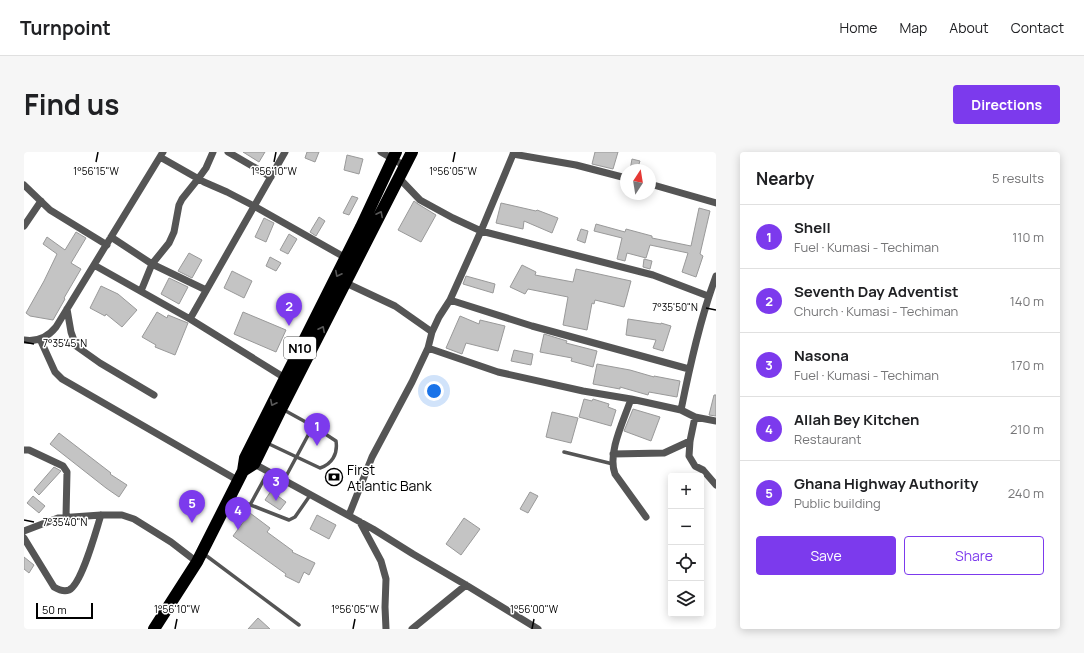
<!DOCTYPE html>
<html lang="en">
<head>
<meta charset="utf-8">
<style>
	body { margin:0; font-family:Manrope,sans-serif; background:#f6f6f6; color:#202124 }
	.controls { position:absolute; right:12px; bottom:12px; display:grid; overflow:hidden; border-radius:4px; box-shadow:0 2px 10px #0003 }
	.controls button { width:36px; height:36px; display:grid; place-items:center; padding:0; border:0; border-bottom:1px solid #e0e0e0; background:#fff; color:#202124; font:20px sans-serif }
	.compass { position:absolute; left:596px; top:12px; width:36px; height:36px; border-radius:50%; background:#fff; box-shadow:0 2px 10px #0003; rotate:12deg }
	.scale { position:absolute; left:12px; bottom:10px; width:57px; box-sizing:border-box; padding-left:4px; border:2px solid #000; border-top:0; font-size:11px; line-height:14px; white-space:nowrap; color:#000; -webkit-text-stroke:3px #fff; paint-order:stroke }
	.you { position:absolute; left:410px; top:239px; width:14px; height:14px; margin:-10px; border:3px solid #fff; border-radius:50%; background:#1a73e8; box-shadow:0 0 0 6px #1a73e833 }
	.badge { display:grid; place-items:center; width:26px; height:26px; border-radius:50%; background:#7c3aed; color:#fff; font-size:13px; font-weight:700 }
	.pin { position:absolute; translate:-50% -33px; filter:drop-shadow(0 1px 2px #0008) }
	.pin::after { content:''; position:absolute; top:21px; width:14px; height:12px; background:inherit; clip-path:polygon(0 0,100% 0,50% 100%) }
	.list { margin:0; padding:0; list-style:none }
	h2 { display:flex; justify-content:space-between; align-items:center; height:52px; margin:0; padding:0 16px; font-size:17px }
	h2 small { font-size:13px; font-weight:400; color:#757577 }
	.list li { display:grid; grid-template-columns:26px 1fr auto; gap:12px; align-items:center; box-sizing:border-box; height:64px; padding:0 16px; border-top:1px solid #e0e0e0 }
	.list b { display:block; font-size:15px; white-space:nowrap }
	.list p { margin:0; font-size:13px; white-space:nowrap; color:#757577 }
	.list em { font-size:13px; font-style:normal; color:#757577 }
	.actions { display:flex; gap:8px; padding:12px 16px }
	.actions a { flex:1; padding:9px 0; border:1px solid #7c3aed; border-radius:4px; text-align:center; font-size:14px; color:#7c3aed }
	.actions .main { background:#7c3aed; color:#fff }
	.icon { flex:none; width:22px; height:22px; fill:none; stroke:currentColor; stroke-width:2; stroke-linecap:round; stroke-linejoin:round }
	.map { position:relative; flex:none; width:692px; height:477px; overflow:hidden; border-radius:4px }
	header { display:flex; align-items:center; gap:24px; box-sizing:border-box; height:56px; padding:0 20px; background:#fff; border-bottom:1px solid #e0e0e0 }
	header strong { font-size:19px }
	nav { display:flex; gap:22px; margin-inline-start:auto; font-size:14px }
	.intro { display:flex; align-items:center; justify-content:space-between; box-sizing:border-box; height:96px; padding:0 24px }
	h1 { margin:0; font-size:28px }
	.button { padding:10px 18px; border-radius:4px; background:#7c3aed; color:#fff; font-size:14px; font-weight:700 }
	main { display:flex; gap:24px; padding:0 24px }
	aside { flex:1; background:#fff; border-radius:4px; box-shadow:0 2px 10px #0003 }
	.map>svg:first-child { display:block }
</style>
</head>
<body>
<header>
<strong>Turnpoint</strong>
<nav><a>Home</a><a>Map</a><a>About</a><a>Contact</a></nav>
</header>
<div class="intro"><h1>Find us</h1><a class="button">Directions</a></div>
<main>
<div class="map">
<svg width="692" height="477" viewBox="0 0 692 477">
	<rect width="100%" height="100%" fill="#fff"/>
	<path fill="#c4c4c4" stroke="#999" d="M 219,0 L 241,0 L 235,10 Z
		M 283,0 L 295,0 L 291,10 L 281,6 Z
		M 571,0 L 594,0 L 589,17 L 568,12 Z
		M 323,3 L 339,7 L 335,22 L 320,18 Z
		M 608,7 L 616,9 L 613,18 L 606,18 Z
		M 328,44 L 334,46 L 325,63 L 319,61 Z
		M 390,49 L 394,52 L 412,63 L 397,90 L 374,78 Z
		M 477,51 L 512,59 L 513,58 L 534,66 L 528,81 L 500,69 L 499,77 L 472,71 Z
		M 675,56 L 686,59 L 676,102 L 679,104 L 672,125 L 658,120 L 664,101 L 626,93 L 622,106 L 603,101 L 601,109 L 593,107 L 598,86 L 570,79 L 572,72 L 601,80 L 602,77 L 628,84 L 628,86 L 667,94 Z
		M 295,65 L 301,69 L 292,84 L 286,80 Z
		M 240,66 L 250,71 L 242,90 L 231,85 Z
		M 557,77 L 564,79 L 561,91 L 553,88 Z
		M 52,80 L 62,86 L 47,111 L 57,117 L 40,146 L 41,147 L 29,168 L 6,164 L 2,161 L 20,129 L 33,102 L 19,92 L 23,85 L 41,98 Z
		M 265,82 L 273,87 L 264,102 L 256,98 Z
		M 165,101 L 178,108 L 168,126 L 154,119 Z
		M 246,105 L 257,111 L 252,119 L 242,114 Z
		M 620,107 L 628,109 L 626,117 L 619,115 Z
		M 498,113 L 512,120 L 511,123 L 549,130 L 552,117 L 607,129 L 600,155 L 571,148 L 570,152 L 568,151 L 563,178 L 539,173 L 544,145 L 504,137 L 501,142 L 486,135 Z
		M 208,119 L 228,129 L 220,146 L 200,136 Z
		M 442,124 L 471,132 L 469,141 L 439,132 Z
		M 145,126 L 164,135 L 155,152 L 137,142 Z
		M 77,134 L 94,142 L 113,158 L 98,175 L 82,162 L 81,164 L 66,156 Z
		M 133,160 L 143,166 L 144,163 L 164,171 L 151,203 L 131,195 L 132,193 L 118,185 Z
		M 219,160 L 262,178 L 252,200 L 210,182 Z
		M 436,164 L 455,172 L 456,168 L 481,174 L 474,199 L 442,191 L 438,202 L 422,196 Z
		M 604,167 L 637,172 L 637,171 L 647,174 L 639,199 L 629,196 L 632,188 L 602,183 Z
		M 520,182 L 543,189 L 542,191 L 573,199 L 569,215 L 547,209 L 548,206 L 516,200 Z
		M 490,198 L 509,202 L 507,213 L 487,209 Z
		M 573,212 L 606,218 L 630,225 L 630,224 L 656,229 L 653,245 L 625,240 L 624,243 L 596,235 L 596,237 L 569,232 Z
		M 690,243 L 692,243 L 692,264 L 685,263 Z
		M 560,247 L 568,249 L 569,247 L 585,252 L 584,255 L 592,258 L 587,274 L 555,265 Z
		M 609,257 L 636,265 L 627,289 L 600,279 Z
		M 528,260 L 554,266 L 547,291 L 522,285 Z
		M 35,281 L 87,321 L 86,322 L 103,333 L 95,345 L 82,336 L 26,292 Z
		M 30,315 L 37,319 L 15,343 L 10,338 Z
		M 247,339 L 262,350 L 256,358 L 241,348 Z
		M 506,340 L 514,344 L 504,361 L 496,357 Z
		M 9,344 L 21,354 L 15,361 L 3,351 Z
		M 226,361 L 246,376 L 243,380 L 269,399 L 268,400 L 291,411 L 285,423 L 280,420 L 275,431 L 261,424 L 262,422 L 209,384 Z
		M 293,363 L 312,373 L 305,387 L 286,377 Z
		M 440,366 L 456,377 L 437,403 L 422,392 Z
		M 0,405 L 10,413 L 5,421 L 0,417 Z
		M 234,466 L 246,477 L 224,477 Z"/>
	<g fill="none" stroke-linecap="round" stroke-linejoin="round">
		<path stroke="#555" stroke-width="3.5" d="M 243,291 L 296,316 C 308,312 314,302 312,289 L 289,274 L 260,258
			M 540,300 L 589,312
			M 260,328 L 289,274
			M 209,346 L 265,368 L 271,365 L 287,342
			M 226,353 L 244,320
			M 180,402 L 275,473"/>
		<path stroke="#555" stroke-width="7" d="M 204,0 L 247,25
			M 357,0 L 381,14
			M 489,2 L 552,13 L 602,26
			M 136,5 L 180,30 L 203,40 L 230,54 L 322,106
			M 375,26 L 396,48 L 429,66 L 457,79 L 490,0
			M 626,32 L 692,51
			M 0,33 L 26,58 L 83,93
			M 0,74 L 17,49
			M 87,85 L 128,112 L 182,138
			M 70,113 L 166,167 L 261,226
			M 692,124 C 676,167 666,213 657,258 L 671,265 L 692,269
			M 322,131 L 371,154 L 408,180
			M 117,139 L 128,112 L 145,91 L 150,80 L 155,53 L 158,47 L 174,27 L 182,16 L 189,0
			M 426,148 L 457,79 L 629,123 L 684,144
			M 43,157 L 47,180 L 52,194 L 76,211 L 130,243
			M 166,167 L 261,0
			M 16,187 L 31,220 L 38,227 L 215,329
			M 0,188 C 13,190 24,185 32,175 L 139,0
			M 404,196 L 474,220 L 559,239 L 607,247 L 657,258
			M 607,247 C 600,268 583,301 591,322 L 622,365
			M 671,265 L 666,289 L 665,304 L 671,314 L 679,318 L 692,333
			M 0,298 L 5,298 L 39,314 L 43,320 L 42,365
			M 589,302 L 640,301 L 666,289
			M 227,310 L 349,377 L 389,402 L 442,433 L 514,477
			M 325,363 L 348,305 L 388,230 L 404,196 L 408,180 L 415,165 L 426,148 L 508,174 L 665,217
			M 336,370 L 357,409 L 362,427 L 361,455 L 362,477
			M 0,379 L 34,366 L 77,363 L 98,363 L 110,367 L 147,390 L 173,410
			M 0,386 L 30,435 C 35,438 40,440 45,438 C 58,432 72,378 77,363
			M 388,477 L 442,433"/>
		<path stroke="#000" stroke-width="12" d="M 219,319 L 230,312 L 257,257 L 388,0
			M 130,477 L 173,410 L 219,319 L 221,306 L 337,75 L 372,0"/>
	</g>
	<defs><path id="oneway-chevron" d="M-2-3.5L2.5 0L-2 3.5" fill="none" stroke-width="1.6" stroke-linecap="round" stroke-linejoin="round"/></defs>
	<g stroke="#595959">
		<use href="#oneway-chevron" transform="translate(356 62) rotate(-63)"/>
		<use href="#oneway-chevron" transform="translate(314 122) rotate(117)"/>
		<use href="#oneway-chevron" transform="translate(298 177) rotate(-63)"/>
		<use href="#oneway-chevron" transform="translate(249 251) rotate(117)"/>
	</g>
	<path fill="none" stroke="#000" stroke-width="1.5" d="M 72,10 L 74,0M 250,10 L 252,0M 429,10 L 431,0M 682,156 L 692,158M 0,190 L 10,192M 0,368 L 10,370M 151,477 L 153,467M 329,477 L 331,467M 508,477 L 510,467"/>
	<defs>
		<g id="bank-ring" transform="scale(0.9)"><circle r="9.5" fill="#fff" stroke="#000" stroke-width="1.5"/><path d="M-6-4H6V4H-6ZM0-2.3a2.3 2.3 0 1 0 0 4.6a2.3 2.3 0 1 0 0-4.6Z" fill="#000"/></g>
	</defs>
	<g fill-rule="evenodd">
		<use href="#bank-ring" x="310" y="325"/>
	</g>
	<g text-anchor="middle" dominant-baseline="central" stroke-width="3" stroke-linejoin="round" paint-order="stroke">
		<rect fill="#fff" stroke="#4c4c4c" stroke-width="1" x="260" y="185" width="32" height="22" rx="3"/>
		<g font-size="13" font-weight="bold" fill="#000">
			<text x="276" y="196">N10</text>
		</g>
		<g font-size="14" fill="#000" stroke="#fff" text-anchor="start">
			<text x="323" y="317">First<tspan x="323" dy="16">Atlantic Bank</tspan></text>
		</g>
	</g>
	<g font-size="10" text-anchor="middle" fill="#000" stroke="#fff" stroke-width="3" stroke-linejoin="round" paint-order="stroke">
		<text x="72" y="23">1°56'15"W</text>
		<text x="250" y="23">1°56'10"W</text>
		<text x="429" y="23">1°56'05"W</text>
		<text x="651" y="159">7°35'50"N</text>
		<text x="41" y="195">7°35'45"N</text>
		<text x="41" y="374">7°35'40"N</text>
		<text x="153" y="461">1°56'10"W</text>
		<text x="331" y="461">1°56'05"W</text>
		<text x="510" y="461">1°56'00"W</text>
	</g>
</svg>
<div class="controls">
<button>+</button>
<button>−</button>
<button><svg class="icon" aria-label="locate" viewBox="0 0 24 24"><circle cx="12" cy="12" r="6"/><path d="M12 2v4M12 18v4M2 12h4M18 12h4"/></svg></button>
<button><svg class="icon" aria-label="layers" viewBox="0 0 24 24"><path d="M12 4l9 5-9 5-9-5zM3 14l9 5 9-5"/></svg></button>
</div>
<svg class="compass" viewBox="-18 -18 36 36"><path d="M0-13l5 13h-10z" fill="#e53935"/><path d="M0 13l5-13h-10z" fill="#757577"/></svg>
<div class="scale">50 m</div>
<div class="you"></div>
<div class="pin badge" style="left:293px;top:294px">1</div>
<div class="pin badge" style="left:265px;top:174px">2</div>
<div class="pin badge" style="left:252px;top:349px">3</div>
<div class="pin badge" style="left:214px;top:378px">4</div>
<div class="pin badge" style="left:168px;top:371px">5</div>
</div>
<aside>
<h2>Nearby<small>5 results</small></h2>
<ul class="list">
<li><span class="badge">1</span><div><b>Shell</b><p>Fuel · Kumasi - Techiman</p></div><em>110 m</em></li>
<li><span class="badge">2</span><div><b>Seventh Day Adventist</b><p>Church · Kumasi - Techiman</p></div><em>140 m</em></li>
<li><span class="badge">3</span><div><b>Nasona</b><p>Fuel · Kumasi - Techiman</p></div><em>170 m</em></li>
<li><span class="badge">4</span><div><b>Allah Bey Kitchen</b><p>Restaurant</p></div><em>210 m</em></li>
<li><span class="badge">5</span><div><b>Ghana Highway Authority</b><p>Public building</p></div><em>240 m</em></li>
</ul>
<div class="actions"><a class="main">Save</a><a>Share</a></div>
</aside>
</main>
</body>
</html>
